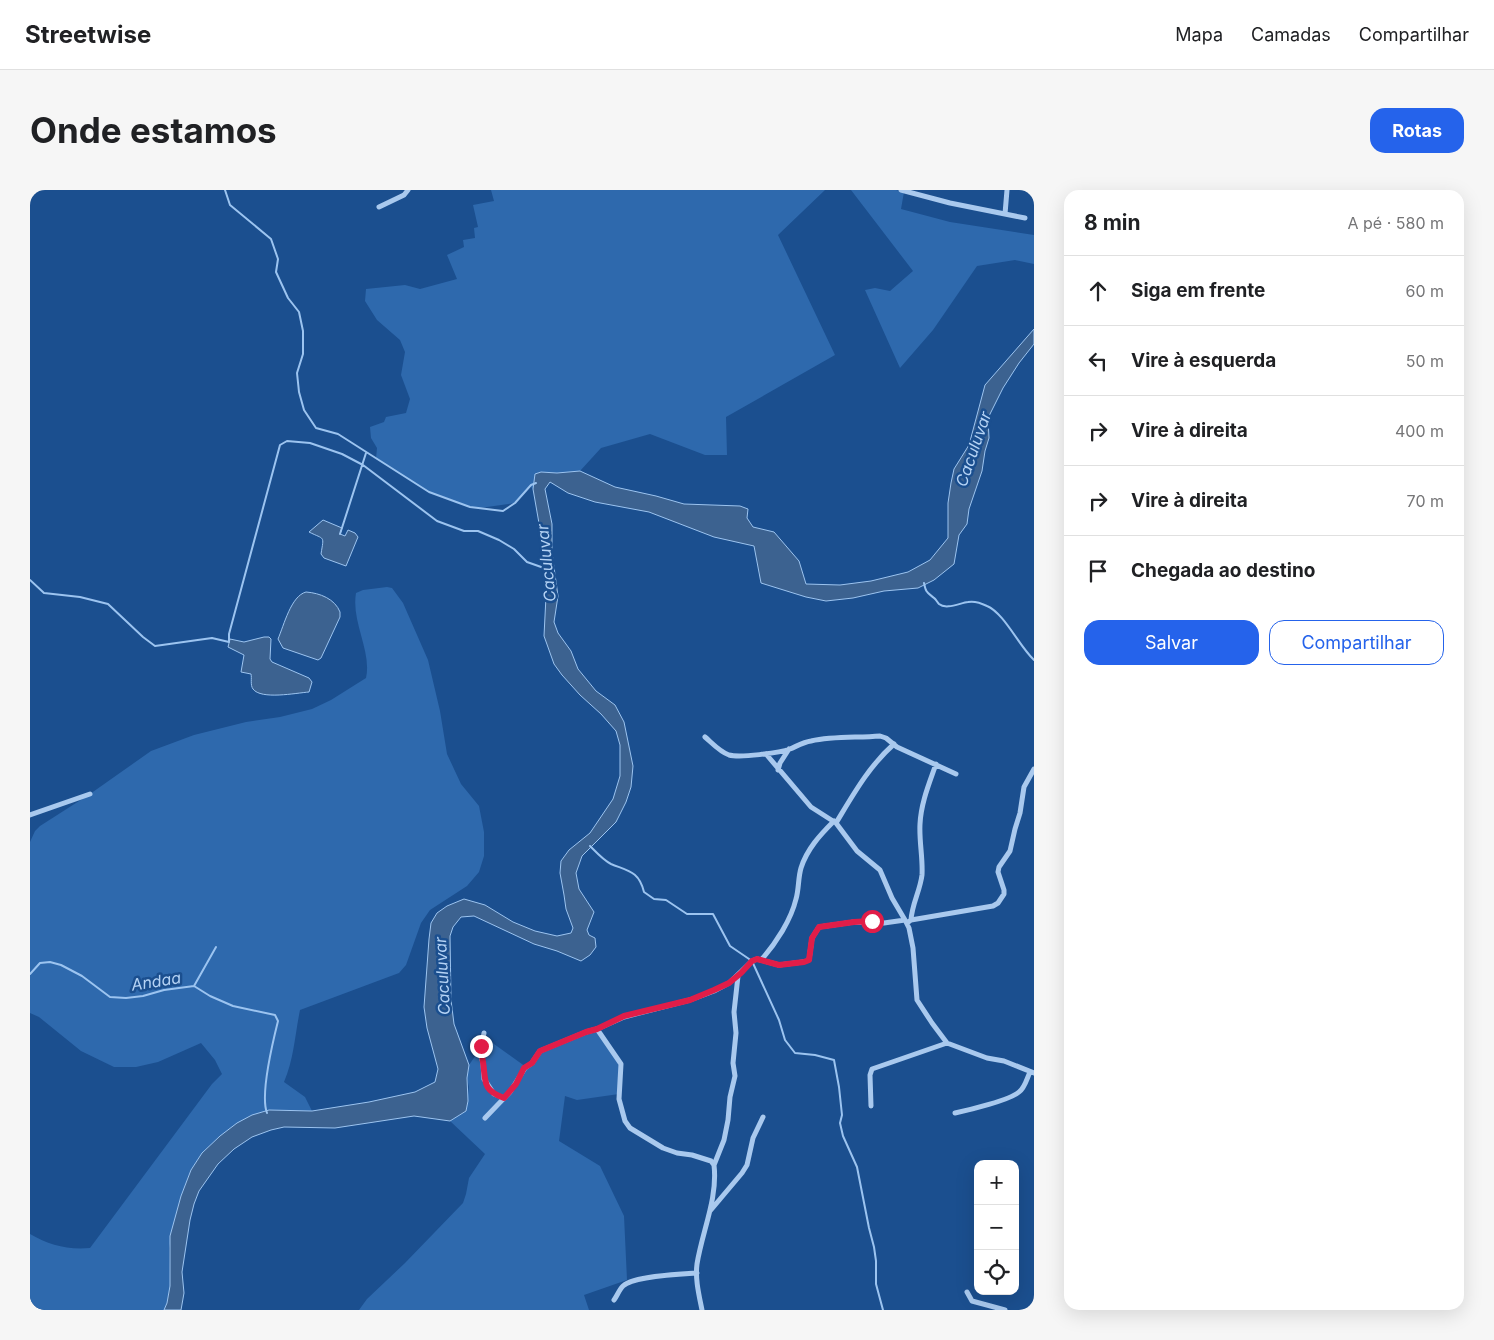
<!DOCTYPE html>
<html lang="pt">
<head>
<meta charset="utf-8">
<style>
	body { margin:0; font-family:Inter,sans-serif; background:#f6f6f6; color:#202124 }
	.controls { position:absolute; right:15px; bottom:15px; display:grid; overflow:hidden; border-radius:10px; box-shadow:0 5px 20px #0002 }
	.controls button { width:45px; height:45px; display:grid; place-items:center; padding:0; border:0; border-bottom:1px solid #e0e0e0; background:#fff; color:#202124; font:25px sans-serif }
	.stop { position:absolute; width:15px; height:15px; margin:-11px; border:4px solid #e11d48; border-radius:50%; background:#fff }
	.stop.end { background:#e11d48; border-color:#fff; box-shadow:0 1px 5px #0008 }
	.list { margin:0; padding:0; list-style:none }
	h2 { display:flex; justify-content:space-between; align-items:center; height:65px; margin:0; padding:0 20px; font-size:21px }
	h2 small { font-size:16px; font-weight:400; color:#757577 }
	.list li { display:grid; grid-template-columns:32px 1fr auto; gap:15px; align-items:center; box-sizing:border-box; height:70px; padding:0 20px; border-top:1px solid #e0e0e0 }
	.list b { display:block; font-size:19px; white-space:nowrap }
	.list em { font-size:16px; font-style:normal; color:#757577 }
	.actions { display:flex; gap:10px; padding:15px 20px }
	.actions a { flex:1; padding:11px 0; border:1px solid #2563eb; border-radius:15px; text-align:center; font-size:18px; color:#2563eb }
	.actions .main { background:#2563eb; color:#fff }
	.icon { flex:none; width:28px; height:28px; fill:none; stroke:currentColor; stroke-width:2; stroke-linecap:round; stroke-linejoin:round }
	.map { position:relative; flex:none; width:1004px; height:1120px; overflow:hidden; border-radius:15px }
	header { display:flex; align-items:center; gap:30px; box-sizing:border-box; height:70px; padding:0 25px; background:#fff; border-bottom:1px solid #e0e0e0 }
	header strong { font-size:24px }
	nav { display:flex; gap:28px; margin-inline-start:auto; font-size:18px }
	.intro { display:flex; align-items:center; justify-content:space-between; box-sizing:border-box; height:120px; padding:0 30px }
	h1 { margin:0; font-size:35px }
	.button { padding:12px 22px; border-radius:15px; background:#2563eb; color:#fff; font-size:18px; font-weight:700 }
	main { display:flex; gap:30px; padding:0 30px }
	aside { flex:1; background:#fff; border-radius:15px; box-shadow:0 5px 20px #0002 }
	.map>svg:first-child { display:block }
</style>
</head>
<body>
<header>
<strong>Streetwise</strong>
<nav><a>Mapa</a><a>Camadas</a><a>Compartilhar</a></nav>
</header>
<div class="intro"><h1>Onde estamos</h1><a class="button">Rotas</a></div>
<main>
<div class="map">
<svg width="1004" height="1120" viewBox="0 0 1004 1120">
	<rect width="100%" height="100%" fill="#1b4f8f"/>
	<path fill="#2e69ad" d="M 461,0 L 795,0 L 748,45 L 805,165 L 696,227 L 697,265 L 675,265 L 620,244 L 571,258 L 550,281 L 527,283 L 511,282 L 505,284 L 503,299 L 500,296 L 485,313 L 450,318 L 440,317 L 399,302 L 346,269 L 347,258 L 341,248 L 340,237 L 354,232 L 356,227 L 376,223 L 380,209 L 371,185 L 375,162 L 370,150 L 347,130 L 335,111 L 336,99 L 375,95 L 390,99 L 427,89 L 417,65 L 434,57 L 433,50 L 445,48 L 444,38 L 448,37 L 443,15 L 464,11 Z
		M 821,0 L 866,0 L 874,2 L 871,19 L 920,32 L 1004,45 L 1004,74 L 985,70 L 947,76 L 903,140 L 870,178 L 835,100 L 845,98 L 860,101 L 883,81 Z
		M 357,397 L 362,398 L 373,413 L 398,470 L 410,521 L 417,564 L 431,594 L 449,616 L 454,642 L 454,666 L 449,682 L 437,696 L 400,720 L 391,733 L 376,775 L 369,783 L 270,820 C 265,844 264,869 254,892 L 275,907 L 282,921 L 239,920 L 190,946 L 172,963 L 161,980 L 151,1006 L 139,1058 L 140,1096 L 137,1113 L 134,1120 L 0,1120 L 0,1044 C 19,1055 37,1060 60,1058 L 182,894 L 192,884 L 185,870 L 171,853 L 128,872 L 106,877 L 84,877 L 51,861 L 9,827 L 0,823 L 0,652 L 5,641 L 10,636 L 60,604 L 121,561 L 164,545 L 216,532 L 250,527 L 282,519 L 301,510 L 336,488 C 342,461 321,432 326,403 L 333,400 Z
		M 567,839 L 591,874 L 589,904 L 547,910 L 535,906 L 529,951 L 570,976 L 594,1026 L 597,1090 L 554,1105 L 559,1120 L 329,1120 L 337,1109 L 375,1073 L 433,1013 L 436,1004 L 439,988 L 455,964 L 420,931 L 436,921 L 439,897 L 437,888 L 439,875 L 457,849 L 496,877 L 508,863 Z"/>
	<path fill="#3c6290" stroke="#9cc4f0" d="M 1004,139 L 1004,154 L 989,173 L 973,198 L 958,228 L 959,248 L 955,261 L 952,281 L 939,319 L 937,334 L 929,345 L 924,374 L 904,390 L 888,398 L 854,401 L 823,408 L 796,411 L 776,407 L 731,393 L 724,356 L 684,347 L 619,322 L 565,312 L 538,303 L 520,292 L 515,299 L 522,334 L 522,363 L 528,406 L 524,432 L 528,443 L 541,461 L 548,479 L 566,501 L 585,515 L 594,532 L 603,576 L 601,597 L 596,612 L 586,632 L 552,666 L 546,683 L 549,699 L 564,722 L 557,740 L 559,745 L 565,748 L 566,757 L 560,765 L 551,771 L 527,761 L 504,754 L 444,726 L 431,727 L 423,737 L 420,746 L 421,810 L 424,834 L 439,875 L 437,888 L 438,911 L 436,921 L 420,931 L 384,926 L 305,938 L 254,937 L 241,940 L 222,947 L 204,959 L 188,974 L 169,1001 L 164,1014 L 160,1030 L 152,1082 L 154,1103 L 151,1120 L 134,1120 L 137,1113 L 140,1096 L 140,1046 L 151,1006 L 161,980 L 172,963 L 190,946 L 207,933 L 222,925 L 239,920 L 282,921 L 339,912 L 385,902 L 405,892 L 408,879 L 397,838 L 394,817 L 399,749 L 401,733 L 407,723 L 417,716 L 434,709 L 455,715 L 483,732 L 505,741 L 527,746 L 541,743 L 543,738 L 536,719 L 534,705 L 530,683 L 531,671 L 539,660 L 560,643 L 583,609 L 590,586 L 590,555 L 586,541 L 571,524 L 550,505 L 532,485 L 524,474 L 514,446 L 516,406 L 510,339 L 503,299 L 505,284 L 511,282 L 527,283 L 550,281 L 585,297 L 626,306 L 654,314 L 710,316 L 718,319 L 717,328 L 723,337 L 744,342 L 769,371 L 776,394 L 810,395 L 841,391 L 878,382 L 900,370 L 918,348 L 918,313 L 921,293 L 924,279 L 939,255 L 955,195 Z
		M 293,330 L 312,338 L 310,344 L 315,346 L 318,340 L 325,343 L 328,347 L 316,376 L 294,368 L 291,364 C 294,345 295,350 279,342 Z
		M 276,402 C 290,403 305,409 310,422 L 310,427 L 291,468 L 288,470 L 253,458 L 248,449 C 254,435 261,406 276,402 Z
		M 234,447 L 239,447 L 241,449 L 240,469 L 242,472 L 279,488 L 282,492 L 279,502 C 266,503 231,510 223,499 C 220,495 222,488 221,484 L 211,482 L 214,465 L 198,457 L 200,449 L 214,452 Z"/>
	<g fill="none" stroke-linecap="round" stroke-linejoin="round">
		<path stroke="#9cc4f0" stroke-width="2" d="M 195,0 L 200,15 L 241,49 L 248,69 L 246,82 L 258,108 L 269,122 L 273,141 L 273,164 L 267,183 L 269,202 L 274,220 L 286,238 L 308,244 L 399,302 L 440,317 L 473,321 L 485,313 L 501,295 L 506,293
			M 310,344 L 336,263
			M 0,390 L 14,403 L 50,407 L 78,414 L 113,447 L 125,456 L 182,448 L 199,452 L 199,444 L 250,255 L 257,251 L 280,253 L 312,264 L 333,275 L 407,331 L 434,341 L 448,341 L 469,350 L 484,359 L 497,372 L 514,378
			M 894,393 C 896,403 897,402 904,408 C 906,409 907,412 909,414 C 916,420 930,413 938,412 C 943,411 951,413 957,416 C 974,423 989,456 1004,470
			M 560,656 C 566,662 573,670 581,674 C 598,681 609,681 614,702 L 624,709 L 636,710 L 657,724 L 683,724 L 700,756 L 722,771 L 749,830 L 755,850 L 765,863 L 785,865 L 804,870 L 809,897 L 812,925 L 810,933 L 813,946 L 827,977 L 839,1038 L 844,1057 L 846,1071 L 846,1094 L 853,1120
			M 0,784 L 10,773 L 20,772 L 31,775 L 52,786 L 80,807 L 96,808 L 113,806 L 134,800 L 164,796 L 180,806 L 203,816 L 245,825 L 248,831 C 243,851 230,905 237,923
			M 164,796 L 186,757"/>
		<path stroke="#a9c9ee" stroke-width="5" d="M 871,0 L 920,13 L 995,28
			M 349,17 L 374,5 L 378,0
			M 975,24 L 977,0
			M 675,547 C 682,553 690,562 699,565 C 710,568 749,563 760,559 C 767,556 774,552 781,551 C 804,546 827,548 850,546 L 856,548 L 867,557 L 926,584
			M 736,564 L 781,617 L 806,633 L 827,661 L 850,680 L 862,708 L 875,730
			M 748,580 L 750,573 L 759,559
			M 0,625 L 60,604
			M 806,633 C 823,605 839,576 864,554
			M 881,730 C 882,714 890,701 892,685 C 893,668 889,651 890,634 C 891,613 899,594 906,574
			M 877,733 L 881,730 L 963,716 L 968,713 L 974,704 L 974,700 L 968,682 L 969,677 L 980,661 L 985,639 L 990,623 L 994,597 L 1004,579
			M 732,769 C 746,753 761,730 766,709 C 769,699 768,688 771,678 C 777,659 790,645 804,631
			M 454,843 L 450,863 L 453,873 L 454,889 L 464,904 L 474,908
			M 841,916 L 840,885 L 842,879 L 917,853
			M 925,923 C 939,920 980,910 989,902 C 995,898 997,888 1000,882
			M 455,928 L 480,902 L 495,878 L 502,873 L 510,861 L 556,842 L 567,839
			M 684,975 L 694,950 L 698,930 L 700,907 L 705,886 L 703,873 L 706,843 L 704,822 L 708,786
			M 680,1021 L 712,983 L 717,975 L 723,948 L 733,927
			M 937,1102 L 942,1111 L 975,1120
			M 584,1110 C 587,1106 589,1100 593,1096 C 604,1086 651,1084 667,1083
			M 672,1120 C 669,1105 665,1089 667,1074 C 672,1042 688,1008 684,975 L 681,971 L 662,965 L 647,963 L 633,958 L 600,938 L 595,931 L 589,909 L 591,874 L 567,839 L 594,827 L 660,810 L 684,801 L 699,793 L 722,771 L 727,769 L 749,775 L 773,772 L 779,770 L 782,748 L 789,737 L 824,732 L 854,733 L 875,730 L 879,738 L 883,758 L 887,810 L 902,833 L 917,853 L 957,868 L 974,871 L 1004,883"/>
	</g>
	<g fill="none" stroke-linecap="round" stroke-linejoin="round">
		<path stroke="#e11d48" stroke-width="6" d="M 451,856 C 451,862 452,866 453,872 C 456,892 452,900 474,908 L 486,894 L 494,878 L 502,873 L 510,861 L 556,842 L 567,839 L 594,826 L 660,810 L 684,800 L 699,793 L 711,783 L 722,771 L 727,769 L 749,775 L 774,772 L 779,770 L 782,748 L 789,737 L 824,732 L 842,731"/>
	</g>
	<g text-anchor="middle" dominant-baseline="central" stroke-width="5" stroke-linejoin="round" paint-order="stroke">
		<g font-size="16" font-style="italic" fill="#b5d3f5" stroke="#1b4f8f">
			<text transform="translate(943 259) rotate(-71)">Caculuvar</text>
			<text transform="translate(516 373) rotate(-96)">Caculuvar</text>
			<text transform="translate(412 786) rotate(-93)">Caculuvar</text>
			<text transform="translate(126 791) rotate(-9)">Andaa</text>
		</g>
	</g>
</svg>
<div class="controls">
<button>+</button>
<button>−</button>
<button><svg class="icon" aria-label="locate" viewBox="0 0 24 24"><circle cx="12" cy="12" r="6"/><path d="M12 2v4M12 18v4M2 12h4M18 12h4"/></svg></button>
</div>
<div class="stop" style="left:842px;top:731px"></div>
<div class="stop end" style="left:451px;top:856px"></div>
</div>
<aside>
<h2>8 min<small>A pé · 580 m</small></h2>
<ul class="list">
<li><svg class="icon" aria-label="ahead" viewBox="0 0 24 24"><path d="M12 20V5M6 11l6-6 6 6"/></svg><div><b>Siga em frente</b></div><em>60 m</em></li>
<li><svg class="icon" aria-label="left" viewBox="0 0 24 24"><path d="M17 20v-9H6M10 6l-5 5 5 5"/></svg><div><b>Vire à esquerda</b></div><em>50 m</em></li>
<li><svg class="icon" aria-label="right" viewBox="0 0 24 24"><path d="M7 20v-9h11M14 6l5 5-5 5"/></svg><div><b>Vire à direita</b></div><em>400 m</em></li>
<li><svg class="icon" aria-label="right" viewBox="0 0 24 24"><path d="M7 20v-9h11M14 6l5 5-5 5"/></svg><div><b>Vire à direita</b></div><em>70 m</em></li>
<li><svg class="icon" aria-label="arrive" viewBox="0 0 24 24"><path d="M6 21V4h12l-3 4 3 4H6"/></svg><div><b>Chegada ao destino</b></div></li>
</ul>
<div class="actions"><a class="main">Salvar</a><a>Compartilhar</a></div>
</aside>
</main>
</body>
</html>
